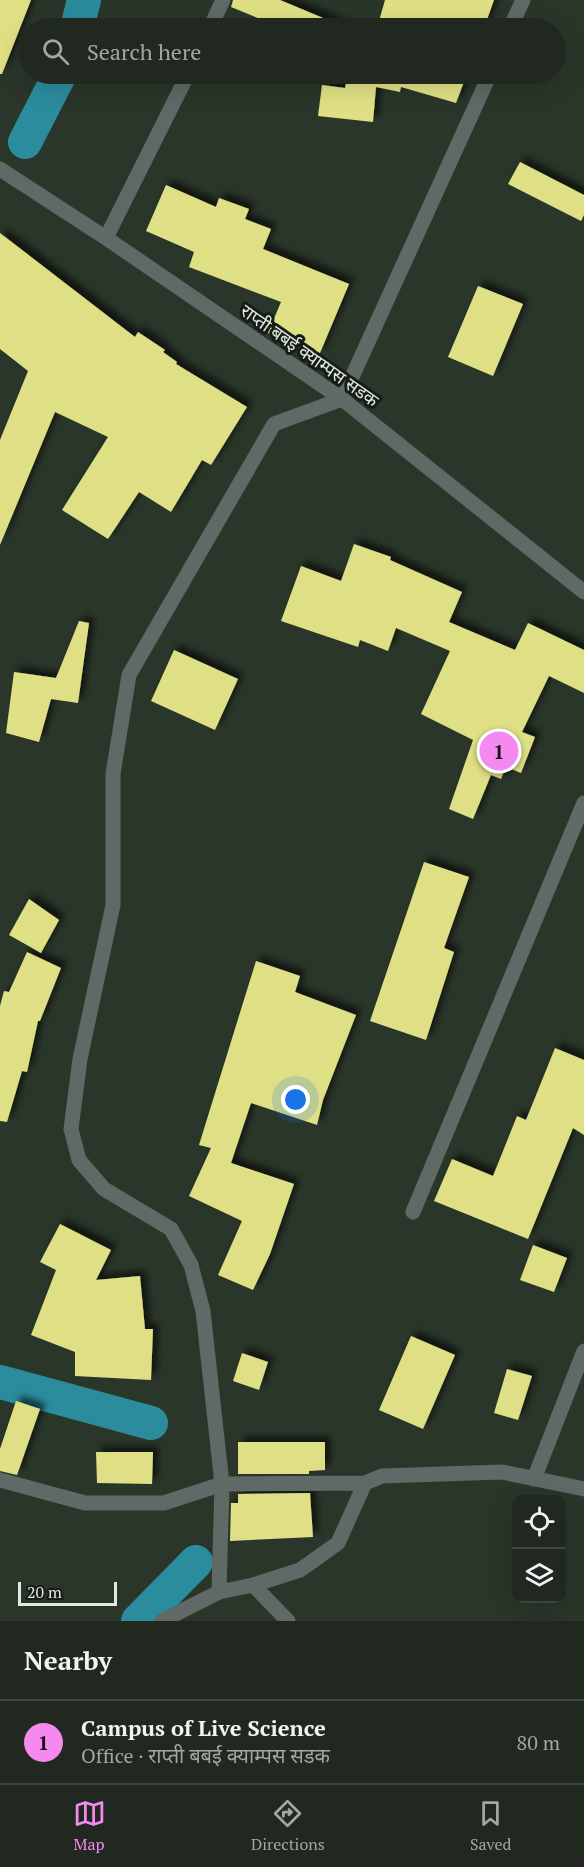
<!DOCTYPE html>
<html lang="en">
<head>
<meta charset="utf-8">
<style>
	body { margin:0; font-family:"PT Serif","Noto Sans Devanagari",serif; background:#2d342c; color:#f1f3f6 }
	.controls { position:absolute; right:18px; bottom:18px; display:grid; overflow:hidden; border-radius:12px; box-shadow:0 6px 24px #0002 }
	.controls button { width:54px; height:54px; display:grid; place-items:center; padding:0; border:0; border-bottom:2px solid #3d443d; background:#20281f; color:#f1f3f6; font:30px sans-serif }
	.scale { position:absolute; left:18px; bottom:15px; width:99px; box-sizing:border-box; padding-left:6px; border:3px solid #e1eae1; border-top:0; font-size:16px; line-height:21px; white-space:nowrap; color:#e1eae1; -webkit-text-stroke:4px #161c16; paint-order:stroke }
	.you { position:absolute; left:296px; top:1100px; width:21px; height:21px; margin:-15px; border:4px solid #fff; border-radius:50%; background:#1a73e8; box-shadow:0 0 0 9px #1a73e833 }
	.badge { display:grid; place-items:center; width:39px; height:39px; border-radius:50%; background:#f589ef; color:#111; font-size:20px; font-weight:700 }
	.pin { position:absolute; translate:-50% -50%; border:3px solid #fff; box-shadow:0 2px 6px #0006 }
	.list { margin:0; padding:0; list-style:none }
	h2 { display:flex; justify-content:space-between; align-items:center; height:78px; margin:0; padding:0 24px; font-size:26px }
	h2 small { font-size:20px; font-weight:400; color:#a2a6a4 }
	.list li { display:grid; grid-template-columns:39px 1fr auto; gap:18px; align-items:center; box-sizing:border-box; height:84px; padding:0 24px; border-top:2px solid #3d443d }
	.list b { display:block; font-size:22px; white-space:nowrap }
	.list p { margin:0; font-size:20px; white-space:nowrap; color:#a2a6a4 }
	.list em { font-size:20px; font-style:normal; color:#a2a6a4 }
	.icon { flex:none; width:33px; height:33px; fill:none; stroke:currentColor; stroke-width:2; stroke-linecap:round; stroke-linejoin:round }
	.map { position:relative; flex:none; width:584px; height:1621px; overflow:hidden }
	.search { position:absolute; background:#20281f; box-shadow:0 6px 24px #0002; left:18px; right:18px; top:18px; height:66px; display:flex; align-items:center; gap:15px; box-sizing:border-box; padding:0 21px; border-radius:33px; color:#a2a6a4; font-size:22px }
	.sheet { height:162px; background:#20281f }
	nav { display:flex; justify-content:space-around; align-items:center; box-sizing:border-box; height:84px; border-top:2px solid #3d443d; background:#20281f; font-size:16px; color:#a2a6a4 }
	nav a { display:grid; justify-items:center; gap:3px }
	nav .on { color:#f589ef }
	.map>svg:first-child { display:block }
</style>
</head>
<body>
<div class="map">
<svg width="584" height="1621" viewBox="0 0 584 1621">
	<defs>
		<filter id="shadow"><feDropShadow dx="5.5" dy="-5.5" stdDeviation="3" flood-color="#0009"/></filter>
	</defs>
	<rect width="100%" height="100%" fill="#2a3629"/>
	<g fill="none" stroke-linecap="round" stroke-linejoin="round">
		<path stroke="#2b8c9e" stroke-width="34" d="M 77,28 L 84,0
			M 25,142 L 60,74
			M 0,1382 L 151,1423
			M 138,1621 L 196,1562"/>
	</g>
	<path fill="#dfe085" filter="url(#shadow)" d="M 0,0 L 31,0 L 2,74 L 0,74 Z
		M 233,0 L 280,0 L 347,28 L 282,28 L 231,7 Z
		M 385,0 L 494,0 L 484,28 L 377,28 Z
		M 348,74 L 467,74 L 456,103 L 401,87 L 400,92 L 376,87 L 373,122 L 318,116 L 322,85 L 345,88 Z
		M 520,162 L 584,195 L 584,215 L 581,221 L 508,184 Z
		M 166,185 L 216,207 L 219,198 L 249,209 L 245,219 L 271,229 L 263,249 L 349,284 L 320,353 L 268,333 L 281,302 L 189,267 L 194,252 L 146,231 Z
		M 0,233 L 135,337 L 138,332 L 165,350 L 163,352 L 177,362 L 176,364 L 247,407 L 211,465 L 202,460 L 171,512 L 139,492 L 108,539 L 62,510 L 108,437 L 55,412 L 0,545 L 0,440 L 28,371 L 0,349 Z
		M 478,286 L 523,304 L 493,376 L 448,357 Z
		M 354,544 L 391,557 L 390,560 L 462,592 L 449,622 L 515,650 L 528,623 L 584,650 L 584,693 L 549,676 L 522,732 L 535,737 L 521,773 L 506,767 L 501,779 L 491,775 L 473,819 L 449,809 L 473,740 L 421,714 L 450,651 L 396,628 L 388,651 L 360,640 L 358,647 L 281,621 L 301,566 L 341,581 Z
		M 79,621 L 89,623 L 78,703 L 51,699 L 39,742 L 6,733 L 14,672 L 56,678 Z
		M 174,650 L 238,679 L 215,730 L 151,701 Z
		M 424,862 L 469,877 L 444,948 L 454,952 L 426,1040 L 370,1021 Z
		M 29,899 L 59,920 L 41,953 L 9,935 Z
		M 27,952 L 61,968 L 40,1021 L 38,1021 L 27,1072 L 22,1071 L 7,1122 L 0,1121 L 0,1006 L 4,991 L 9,992 Z
		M 256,961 L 300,976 L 295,992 L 356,1015 L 323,1100 L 317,1125 L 251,1103 L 231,1163 L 294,1184 L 270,1254 L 253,1290 L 218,1275 L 242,1221 L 189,1196 L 211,1148 L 199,1145 Z
		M 555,1048 L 584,1060 L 584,1135 L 573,1128 L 528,1239 L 434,1201 L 452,1159 L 493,1176 L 517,1116 L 526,1120 Z
		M 60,1224 L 111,1250 L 96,1280 L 140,1276 L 145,1329 L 153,1329 L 151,1380 L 75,1376 L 75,1352 L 31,1335 L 56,1270 L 40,1262 Z
		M 533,1245 L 567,1258 L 554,1292 L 520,1280 Z
		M 411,1336 L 455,1355 L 423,1429 L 379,1410 Z
		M 242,1353 L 268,1362 L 259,1390 L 233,1381 Z
		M 507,1369 L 532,1376 L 518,1420 L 494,1413 Z
		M 16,1401 L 40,1409 L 17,1475 L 0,1471 L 0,1449 Z
		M 238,1442 L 325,1442 L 325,1470 L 309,1471 L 309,1474 L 238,1474 Z
		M 96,1452 L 153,1452 L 152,1484 L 97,1483 Z
		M 310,1493 L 313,1537 L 230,1541 L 231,1503 L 238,1503 L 238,1494 Z"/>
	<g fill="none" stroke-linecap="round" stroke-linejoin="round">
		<path stroke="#5f6966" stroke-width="15" d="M 413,1212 L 584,803
			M 253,1585 L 288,1621"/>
		<path stroke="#5f6966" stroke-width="15" d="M 210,28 L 223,0
			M 510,28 L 523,0
			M 0,169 L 106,238 L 342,399 L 584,592
			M 106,238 L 188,74
			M 534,1479 L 584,1351
			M 0,1480 L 85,1503 L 164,1503 L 222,1484 L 365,1483
			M 219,1592 L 222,1484 L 203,1311 L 191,1265 L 171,1229 L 104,1189 L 79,1160 L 71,1129 L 80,1059 L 113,905 L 113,774 L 129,675 L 274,424 L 342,399 L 490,74
			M 162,1621 L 219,1592 L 253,1585 L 300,1570 L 317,1558 L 338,1543 L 365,1483 L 382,1476 L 502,1472 L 584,1489"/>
	</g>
	<g text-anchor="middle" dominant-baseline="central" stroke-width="6" stroke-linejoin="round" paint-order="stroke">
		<g font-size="18" fill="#e1eae1" stroke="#161c16">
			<text transform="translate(310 355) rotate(35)">राप्ती बबई क्याम्पस सडक</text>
		</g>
	</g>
</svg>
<div class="controls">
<button><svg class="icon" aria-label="locate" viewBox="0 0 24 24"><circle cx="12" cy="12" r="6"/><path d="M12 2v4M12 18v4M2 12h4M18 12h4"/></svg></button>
<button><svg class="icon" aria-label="layers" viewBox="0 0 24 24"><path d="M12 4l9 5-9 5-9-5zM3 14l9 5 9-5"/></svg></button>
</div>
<div class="scale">20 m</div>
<div class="you"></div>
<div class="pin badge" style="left:499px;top:751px">1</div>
<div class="search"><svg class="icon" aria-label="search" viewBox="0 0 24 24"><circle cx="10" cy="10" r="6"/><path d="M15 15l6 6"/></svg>Search here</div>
</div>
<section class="sheet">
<h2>Nearby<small></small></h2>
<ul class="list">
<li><span class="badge">1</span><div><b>Campus of Live Science</b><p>Office · राप्ती बबई क्याम्पस सडक</p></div><em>80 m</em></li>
</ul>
</section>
<nav>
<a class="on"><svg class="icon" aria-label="map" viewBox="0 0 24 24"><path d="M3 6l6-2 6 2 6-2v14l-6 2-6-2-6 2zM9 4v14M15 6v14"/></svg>Map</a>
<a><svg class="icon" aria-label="directions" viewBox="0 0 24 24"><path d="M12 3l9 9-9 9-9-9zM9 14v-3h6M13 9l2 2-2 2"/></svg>Directions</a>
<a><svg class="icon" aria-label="saved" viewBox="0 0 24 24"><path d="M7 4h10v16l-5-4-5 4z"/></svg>Saved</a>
</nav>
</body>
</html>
